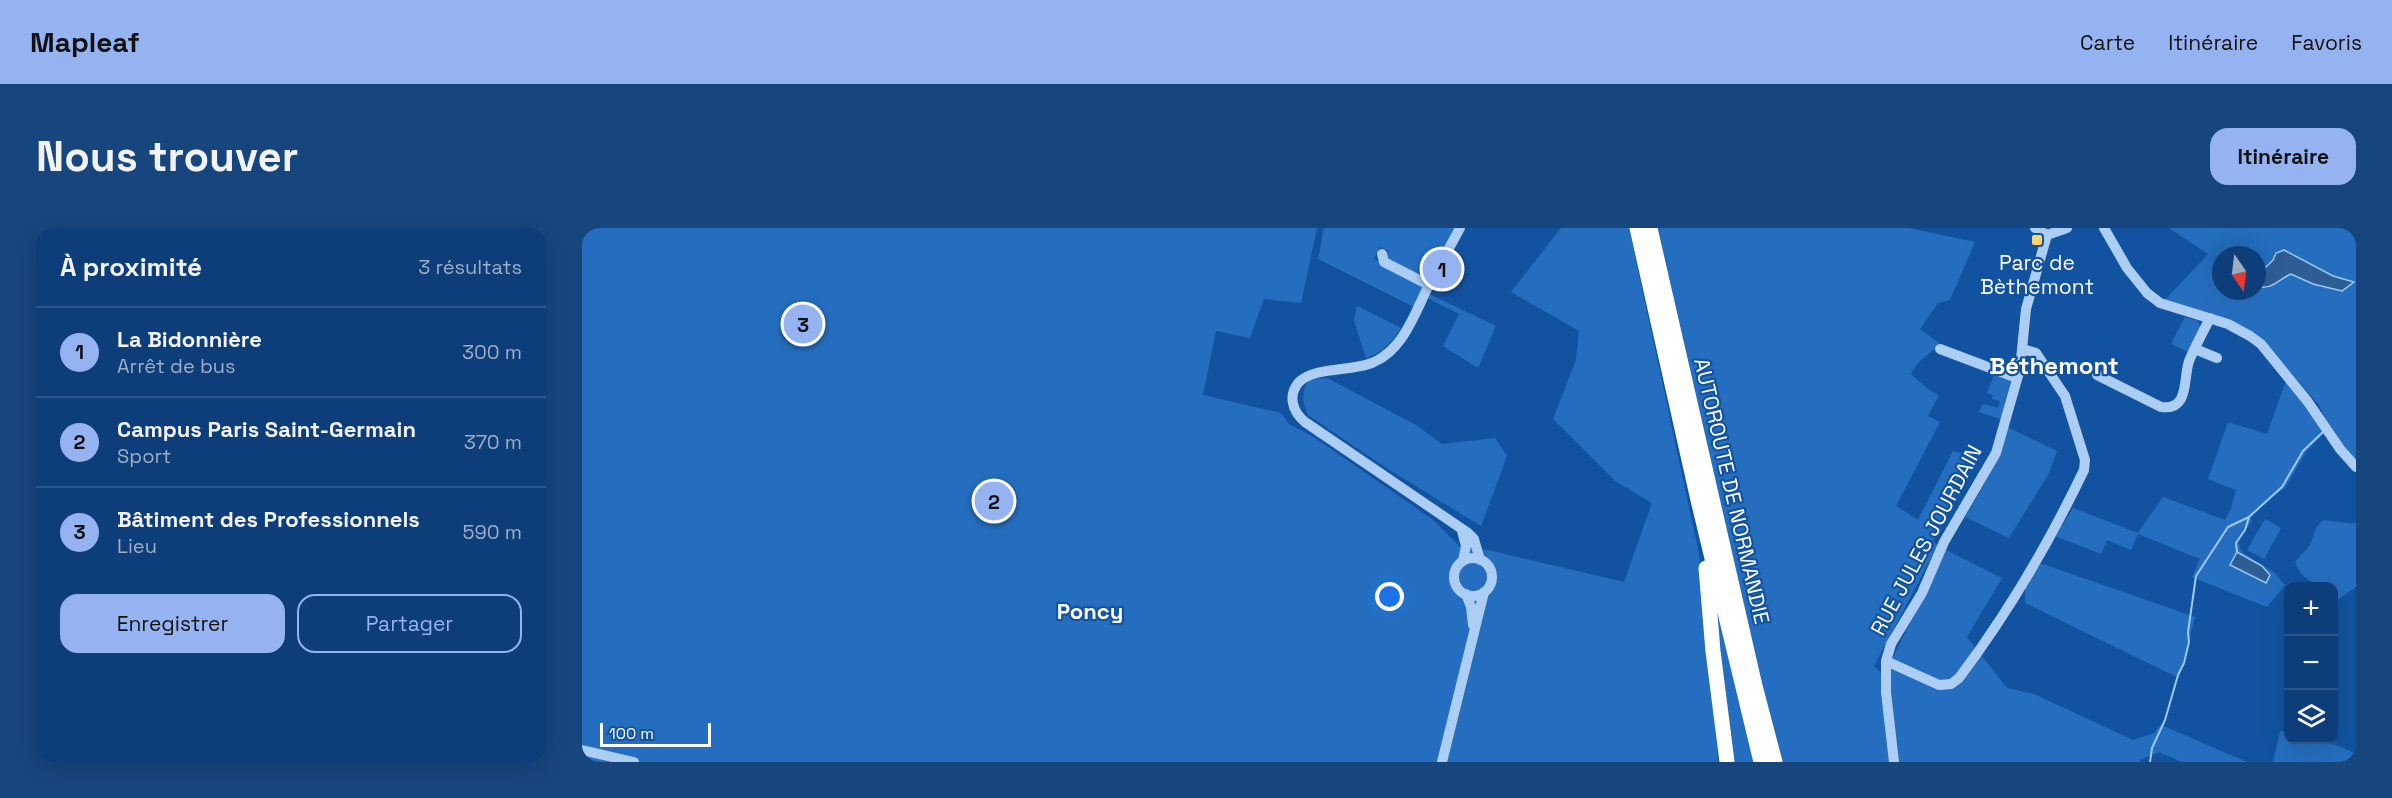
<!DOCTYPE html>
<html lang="fr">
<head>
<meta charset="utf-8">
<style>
	body { margin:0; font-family:"Space Grotesk",sans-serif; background:#17457e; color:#f1f3f6 }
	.controls { position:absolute; right:18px; bottom:18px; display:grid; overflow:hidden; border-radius:12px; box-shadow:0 6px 24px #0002 }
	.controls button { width:54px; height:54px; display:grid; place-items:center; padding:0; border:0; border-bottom:2px solid #2e578a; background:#0e3e79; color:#f1f3f6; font:30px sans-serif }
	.compass { position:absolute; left:1630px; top:18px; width:54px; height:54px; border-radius:50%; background:#0e3e79; box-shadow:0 6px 24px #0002; rotate:166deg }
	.scale { position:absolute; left:18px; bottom:15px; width:111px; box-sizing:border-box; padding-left:6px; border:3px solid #fff; border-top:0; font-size:16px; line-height:21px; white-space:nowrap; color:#fff; -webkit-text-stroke:4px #1253a1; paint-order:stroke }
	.you { position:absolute; left:808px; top:369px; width:21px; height:21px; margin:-15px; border:4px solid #fff; border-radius:50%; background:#1a73e8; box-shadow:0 0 0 9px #1a73e833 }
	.badge { display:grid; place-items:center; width:39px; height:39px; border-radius:50%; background:#95b2f1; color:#111; font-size:20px; font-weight:700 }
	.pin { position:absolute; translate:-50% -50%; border:3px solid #fff; box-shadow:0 2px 6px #0006 }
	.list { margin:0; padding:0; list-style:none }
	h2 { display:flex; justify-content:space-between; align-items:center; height:78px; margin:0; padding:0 24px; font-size:26px }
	h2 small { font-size:20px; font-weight:400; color:#9baec6 }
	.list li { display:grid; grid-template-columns:39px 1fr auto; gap:18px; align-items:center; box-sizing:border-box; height:90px; padding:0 24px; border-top:2px solid #2e578a }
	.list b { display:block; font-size:22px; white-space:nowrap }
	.list p { margin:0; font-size:20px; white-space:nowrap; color:#9baec6 }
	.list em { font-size:20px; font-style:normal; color:#9baec6 }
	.actions { display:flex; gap:12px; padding:18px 24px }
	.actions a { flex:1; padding:14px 0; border:2px solid #95b2f1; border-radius:18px; text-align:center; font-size:21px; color:#95b2f1 }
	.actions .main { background:#95b2f1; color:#111 }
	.icon { flex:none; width:33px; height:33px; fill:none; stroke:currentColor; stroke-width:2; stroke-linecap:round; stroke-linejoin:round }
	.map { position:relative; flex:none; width:1774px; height:534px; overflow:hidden; border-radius:18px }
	header { display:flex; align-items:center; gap:36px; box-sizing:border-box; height:84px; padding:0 30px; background:#95b2f1; color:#111 }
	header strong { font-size:28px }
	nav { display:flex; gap:33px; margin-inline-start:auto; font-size:21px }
	.intro { display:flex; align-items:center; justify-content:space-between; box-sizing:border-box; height:144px; padding:0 36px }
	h1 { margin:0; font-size:42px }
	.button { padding:15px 27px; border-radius:18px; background:#95b2f1; color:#111; font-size:21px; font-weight:700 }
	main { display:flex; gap:36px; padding:0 36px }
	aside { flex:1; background:#0e3e79; border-radius:18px; box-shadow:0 6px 24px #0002 }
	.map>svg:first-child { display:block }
</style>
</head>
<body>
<header>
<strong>Mapleaf</strong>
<nav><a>Carte</a><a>Itinéraire</a><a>Favoris</a></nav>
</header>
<div class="intro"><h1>Nous trouver</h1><a class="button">Itinéraire</a></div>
<main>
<aside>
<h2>À proximité<small>3 résultats</small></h2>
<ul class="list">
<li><span class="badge">1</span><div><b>La Bidonnière</b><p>Arrêt de bus</p></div><em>300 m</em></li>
<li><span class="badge">2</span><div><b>Campus Paris Saint-Germain</b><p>Sport</p></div><em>370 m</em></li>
<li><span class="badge">3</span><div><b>Bâtiment des Professionnels</b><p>Lieu</p></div><em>590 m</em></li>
</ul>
<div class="actions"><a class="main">Enregistrer</a><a>Partager</a></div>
</aside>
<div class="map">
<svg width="1774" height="534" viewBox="0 0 1774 534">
	<rect width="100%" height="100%" fill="#1253a1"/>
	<path fill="#256ebf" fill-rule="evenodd" d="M 0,0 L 735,0 L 719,75 L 682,71 L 668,110 L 634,103 L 621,167 L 699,185 L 707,196 L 733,210 L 850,291 L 877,318 L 910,323 L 1042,354 L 1070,275 L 1033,253 L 971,191 L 994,132 L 997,103 L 929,64 L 979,0 L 1047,0 L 1117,326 L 1123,362 L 1136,534 L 0,534 Z
		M 742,0 L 874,0 L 845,53 L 807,34 L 805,26 L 807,23 L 798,19 L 792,31 L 837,54 L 842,60 L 832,79 L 736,31 Z
		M 1076,0 L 1327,0 L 1393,14 L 1368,72 L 1356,75 L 1338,101 L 1358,116 C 1347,127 1335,132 1329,146 L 1346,161 L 1357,167 L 1346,188 L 1358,194 L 1314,278 L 1336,292 L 1371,223 L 1387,227 L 1351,314 L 1356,317 L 1292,438 L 1299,445 L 1308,435 L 1364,322 L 1420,350 L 1385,409 L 1425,460 L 1452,466 L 1551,512 L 1572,505 L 1579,497 L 1665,534 L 1600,534 L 1577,524 L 1558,532 L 1558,534 L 1201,534 L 1186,483 Z
		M 1587,0 L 1774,0 L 1774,239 L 1757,221 L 1737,177 L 1677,109 L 1583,72 L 1626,26 ZM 1639,27 L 1675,27 L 1675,63 L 1639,63 Z
		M 847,66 L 914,98 L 896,140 L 861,118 L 877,86 L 845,70 Z
		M 775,78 L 819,100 C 810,114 800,125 784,130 L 772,92 Z
		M 1603,89 L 1616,93 L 1619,101 L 1608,125 L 1589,116 Z
		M 1412,147 L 1429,153 L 1430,158 L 1421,192 L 1397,184 L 1401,176 L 1416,180 L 1418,173 L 1410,171 L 1411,167 L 1405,165 Z
		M 745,150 L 834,197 L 860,216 L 913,210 L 925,228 L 899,298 L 806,241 L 726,187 C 720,173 719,165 727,151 Z
		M 1705,150 L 1743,204 L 1724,224 L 1703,260 L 1688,270 L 1668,288 L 1670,293 L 1656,313 L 1660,324 L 1693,345 L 1703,357 L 1685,379 L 1610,349 L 1618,331 L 1556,306 L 1549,322 L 1525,312 L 1519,326 L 1473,308 L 1491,280 L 1556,305 L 1581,269 L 1643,292 L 1649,281 L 1654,262 L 1626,251 L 1646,194 L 1685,206 Z
		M 1425,199 L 1475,223 L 1467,245 L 1427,310 L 1383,289 C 1400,260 1417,233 1425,199 Z
		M 1683,291 L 1699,300 L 1682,331 L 1665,322 Z
		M 1741,292 L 1772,296 L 1774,294 L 1774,359 L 1755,372 L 1752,369 L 1752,358 C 1733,358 1720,352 1713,334 L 1728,317 L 1734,300 Z
		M 1458,335 L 1613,389 L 1597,450 L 1443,375 L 1443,358 Z
		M 1133,372 L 1172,534 L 1149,534 Z
		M 1698,503 L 1706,505 L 1706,512 C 1737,512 1747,512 1774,526 L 1774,534 L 1691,534 Z"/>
	<path fill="#2e5d96" stroke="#9ec9f8" stroke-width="1.5" d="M 1702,22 L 1751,48 L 1772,54 L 1760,63 L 1731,56 L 1709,46 C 1697,51 1689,63 1675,58 L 1675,48 L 1691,32 L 1694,25 Z
		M 1655,324 L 1680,338 L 1688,347 L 1684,355 L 1648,337 Z"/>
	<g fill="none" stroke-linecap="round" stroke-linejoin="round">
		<path stroke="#9ec9f8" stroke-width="2" d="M 1655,324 L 1654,315 L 1663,302 L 1667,289
			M 1568,534 L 1570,520 L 1583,492 L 1596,447 L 1602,435 L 1607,414 L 1606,404 L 1614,348 L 1646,299 L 1667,289 L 1700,259 L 1721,223 L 1742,203"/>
		<path stroke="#accef5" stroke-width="10" d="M 878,0 C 868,19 857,38 847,57 C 833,84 822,121 792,134 C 772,144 733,138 717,154 C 705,168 711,184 723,194 L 886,305 L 892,311 L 898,332
			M 1453,0 L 1465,7
			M 1522,0 L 1545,40 L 1565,65 L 1578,75 L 1646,96 L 1668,108 L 1679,116 L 1726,174 L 1758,221 L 1774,239
			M 1465,7 L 1485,0
			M 800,26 L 802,34 L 847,57
			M 1358,121 L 1435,150
			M 1613,121 L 1635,130
			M 1515,147 L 1579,179 C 1608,183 1601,150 1607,133 C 1613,119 1621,104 1628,90
			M 880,303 L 884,318 L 881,333
			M872 349a19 19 0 1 1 38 0a19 19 0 1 1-38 0Z
			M 884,366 L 889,379 L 891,397
			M 1304,433 L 1357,457 L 1369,456 L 1377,450 C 1426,385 1467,315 1502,242 L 1503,232 L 1483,168 L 1454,125 L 1441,121
			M 0,522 L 52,534
			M 860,534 L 902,364
			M 1312,534 L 1304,464 L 1304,433 L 1309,416 L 1340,365 L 1362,314 L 1414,225 L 1438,141 L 1444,81 L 1465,7"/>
		<path stroke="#fff" stroke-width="15" d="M 1055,0 L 1116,272 L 1179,534
			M 1068,0 L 1173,458 L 1193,534
			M 1124,340 L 1131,423 L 1145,534"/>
	</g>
	<rect fill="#ffd370" stroke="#1253a1" stroke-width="2" x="1449" y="6" width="12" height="12" rx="3"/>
	<g text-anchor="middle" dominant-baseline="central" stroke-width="4.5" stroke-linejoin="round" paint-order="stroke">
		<g font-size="21" fill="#fff" stroke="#1253a1">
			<text x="1455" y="34">Parc de<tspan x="1455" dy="24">Bèthemont</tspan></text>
		</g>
		<g font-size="21" fill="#fff" stroke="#1253a1">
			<text transform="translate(1150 263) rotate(77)">AUTOROUTE DE NORMANDIE</text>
			<text transform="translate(1344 312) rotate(-62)">RUE JULES JOURDAIN</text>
		</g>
		<g font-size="22" font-weight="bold" fill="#fff" stroke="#1253a1">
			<text x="508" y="383">Poncy</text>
		</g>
		<g font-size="24" font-weight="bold" fill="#fff" stroke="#1253a1">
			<text x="1472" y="137">Béthemont</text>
		</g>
	</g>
</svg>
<div class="controls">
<button>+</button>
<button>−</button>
<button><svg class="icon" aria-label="layers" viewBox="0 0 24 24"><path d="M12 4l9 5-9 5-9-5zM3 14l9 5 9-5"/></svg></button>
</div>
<svg class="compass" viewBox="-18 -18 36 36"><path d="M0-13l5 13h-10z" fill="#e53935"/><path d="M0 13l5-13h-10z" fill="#9baec6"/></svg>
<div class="scale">100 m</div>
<div class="you"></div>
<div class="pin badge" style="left:860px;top:41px">1</div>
<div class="pin badge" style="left:412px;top:273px">2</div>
<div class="pin badge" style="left:221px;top:96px">3</div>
</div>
</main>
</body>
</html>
